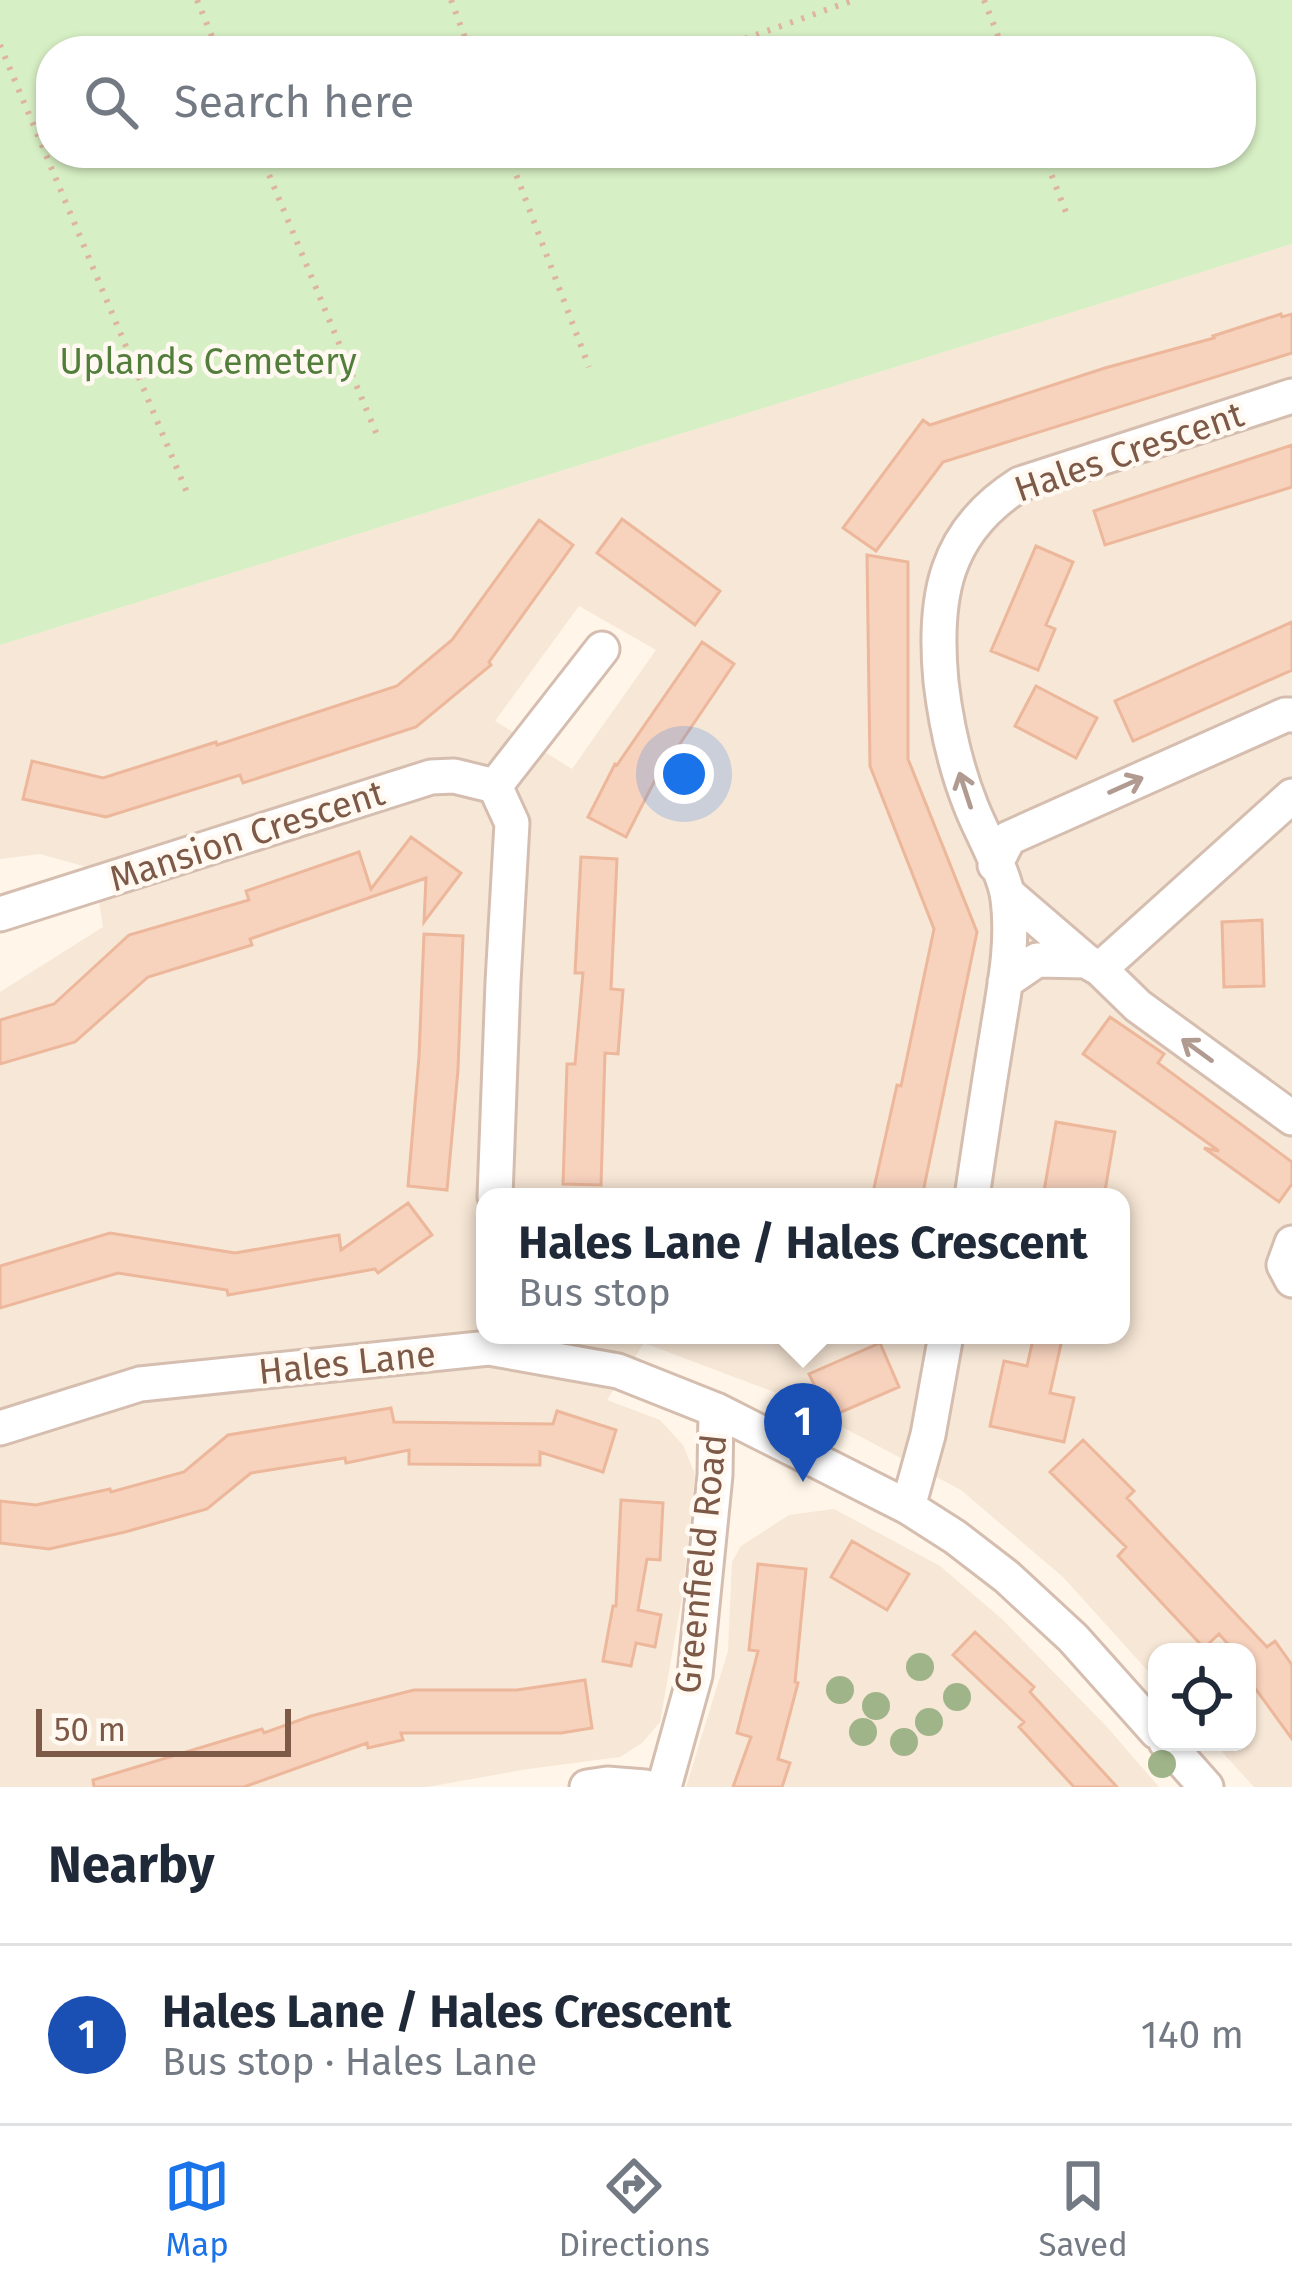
<!DOCTYPE html>
<html lang="en">
<head>
<meta charset="utf-8">
<style>
	body { margin:0; font-family:"Fira Sans",sans-serif; background:#f6f6f7; color:#1f2937 }
	.controls { position:absolute; right:36px; bottom:36px; display:grid; overflow:hidden; border-radius:24px; box-shadow:0 3px 9px #0004 }
	.controls button { width:108px; height:108px; display:grid; place-items:center; padding:0; border:0; border-bottom:3px solid #e0e1e3; background:#fff; color:#1f2937; font:60px sans-serif }
	.scale { position:absolute; left:36px; bottom:30px; width:255px; box-sizing:border-box; padding-left:12px; border:6px solid #7d5948; border-top:0; font-size:33px; line-height:42px; white-space:nowrap; color:#7d5948; -webkit-text-stroke:9px #fff9f1; paint-order:stroke }
	.you { position:absolute; left:684px; top:774px; width:42px; height:42px; margin:-30px; border:9px solid #fff; border-radius:50%; background:#1a73e8; box-shadow:0 0 0 18px #1a73e833 }
	.badge { display:grid; place-items:center; width:78px; height:78px; border-radius:50%; background:#1a73e8; color:#fff; font-size:39px; font-weight:700 }
	.pin { position:absolute; translate:-50% -99px; filter:drop-shadow(0 3px 6px #0008) }
	.pin::after { content:''; position:absolute; top:63px; width:42px; height:36px; background:inherit; clip-path:polygon(0 0,100% 0,50% 100%) }
	.popup { position:absolute; left:476px; top:1188px; width:654px; height:156px; box-sizing:border-box; display:grid; place-content:center; border-radius:24px; background:#fff; filter:drop-shadow(0 3px 9px #0005); font-size:39px; white-space:nowrap; color:#747a83 }
	.popup b { font-size:45px; color:#1f2937 }
	.popup::after { content:''; position:absolute; left:50%; top:100%; margin-left:-24px; border:24px solid transparent; border-top-color:#fff }
	.list { margin:0; padding:0; list-style:none }
	h2 { display:flex; justify-content:space-between; align-items:center; height:156px; margin:0; padding:0 48px; font-size:51px }
	h2 small { font-size:39px; font-weight:400; color:#747a83 }
	.list li { display:grid; grid-template-columns:78px 1fr auto; gap:36px; align-items:center; box-sizing:border-box; height:180px; padding:0 48px; border-top:3px solid #e0e1e3 }
	.list b { display:block; font-size:45px; white-space:nowrap }
	.list p { margin:0; font-size:39px; white-space:nowrap; color:#747a83 }
	.list em { font-size:39px; font-style:normal; color:#747a83 }
	.icon { flex:none; width:66px; height:66px; fill:none; stroke:currentColor; stroke-width:2; stroke-linecap:round; stroke-linejoin:round }
	.map { position:relative; flex:none; width:1292px; height:1787px; overflow:hidden }
	.search { position:absolute; background:#fff; box-shadow:0 3px 9px #0004; left:36px; right:36px; top:36px; height:132px; display:flex; align-items:center; gap:30px; box-sizing:border-box; padding:0 42px; border-radius:48px; color:#747a83; font-size:45px }
	.sheet { height:336px; background:#fff }
	nav { display:flex; justify-content:space-around; align-items:center; box-sizing:border-box; height:168px; border-top:3px solid #e0e1e3; background:#fff; font-size:33px; color:#747a83 }
	nav a { display:grid; justify-items:center; gap:6px }
	nav .on { color:#1a73e8 }
	.map>svg:first-child { display:block }
</style>
</head>
<body>
<div class="map">
<svg width="1292" height="1787" viewBox="0 0 1292 1787">
	<rect width="100%" height="100%" fill="#fff5e8"/>
	<path fill="#f7e7d6" fill-rule="evenodd" d="M 1292,244 L 1292,1787 L 1254,1787 L 1213,1742 L 1247,1742 L 1247,1652 L 1157,1652 L 1157,1681 L 1063,1577 L 961,1490 L 782,1395 L 644,1343 L 607,1400 L 660,1420 L 683,1445 L 695,1474 L 683,1592 L 660,1722 L 642,1743 L 620,1757 L 528,1769 L 427,1787 L 0,1787 L 0,992 L 103,927 L 94,869 L 40,854 L 0,859 L 0,645 ZM 579,606 L 656,650 L 572,769 L 495,721 ZM 485,1197 L 1121,1197 L 1121,1335 L 485,1335 Z
		M 834,1509 L 940,1566 L 1003,1620 L 1107,1727 L 1159,1787 L 686,1787 L 728,1651 L 732,1562 L 741,1546 L 789,1515 Z"/>
	<path fill="#d7efc4" fill-rule="evenodd" d="M 0,0 L 1292,0 L 1292,244 L 0,645 ZM 51,51 L 1241,51 L 1241,153 L 51,153 Z"/>
	<path fill="#f7d2bd" stroke="#ecb79b" stroke-width="3" d="M 1281,314 L 1282,317 L 1292,314 L 1292,353 L 943,462 L 876,551 L 843,528 L 923,420 L 930,425 L 1105,368 L 1214,338 L 1213,336 Z
		M 1292,445 L 1292,487 L 1105,545 L 1094,511 Z
		M 622,519 L 720,591 L 695,625 L 597,553 Z
		M 539,520 L 573,545 L 489,662 L 491,665 L 416,727 L 243,783 L 240,775 L 106,817 L 23,799 L 32,761 L 103,778 L 216,742 L 217,745 L 397,686 L 452,640 Z
		M 1036,546 L 1073,562 L 1046,625 L 1055,629 L 1038,670 L 991,651 Z
		M 867,555 L 908,562 L 908,759 L 977,932 L 922,1197 L 872,1197 L 897,1085 L 901,1086 L 934,929 L 870,766 Z
		M 1292,622 L 1292,670 L 1133,741 L 1115,701 Z
		M 702,642 L 734,664 L 654,782 L 626,837 L 588,817 L 615,764 L 617,765 Z
		M 1036,686 L 1097,718 L 1076,758 L 1015,726 Z
		M 411,837 L 461,873 L 424,922 L 426,878 L 250,939 L 252,945 L 148,977 L 75,1042 L 0,1064 L 0,1020 L 54,1004 L 129,935 L 249,900 L 246,891 L 359,852 L 371,889 Z
		M 581,857 L 617,859 L 611,989 L 623,990 L 618,1054 L 605,1053 L 601,1185 L 563,1184 L 567,1064 L 575,1064 L 583,973 L 575,973 Z
		M 1262,920 L 1264,986 L 1224,987 L 1222,922 Z
		M 424,934 L 463,936 L 458,1070 L 447,1190 L 408,1186 L 419,1057 Z
		M 1110,1017 L 1164,1054 L 1158,1063 L 1292,1162 L 1292,1184 L 1279,1202 L 1204,1148 L 1219,1151 L 1083,1054 Z
		M 1056,1122 L 1115,1132 L 1104,1197 L 1043,1197 Z
		M 408,1203 L 432,1235 L 378,1273 L 375,1269 L 228,1295 L 227,1290 L 118,1273 L 0,1308 L 0,1266 L 110,1233 L 235,1253 L 339,1235 L 341,1250 Z
		M 1034,1335 L 1063,1335 L 1050,1393 L 1074,1398 L 1064,1442 L 990,1426 L 1004,1361 L 1027,1366 Z
		M 880,1343 L 899,1387 L 839,1413 L 830,1393 L 820,1397 L 809,1374 Z
		M 391,1408 L 394,1422 L 553,1424 L 557,1411 L 616,1430 L 603,1472 L 540,1452 L 540,1465 L 409,1464 L 409,1450 L 346,1463 L 345,1458 L 251,1473 L 207,1509 L 125,1532 L 49,1549 L 0,1543 L 0,1501 L 36,1505 L 110,1489 L 111,1492 L 184,1472 L 228,1435 Z
		M 1083,1440 L 1134,1491 L 1127,1498 L 1267,1647 L 1275,1641 L 1292,1665 L 1292,1739 L 1247,1677 L 1247,1652 L 1235,1652 L 1219,1634 L 1204,1648 L 1118,1556 L 1126,1547 L 1050,1472 Z
		M 621,1500 L 663,1503 L 660,1560 L 647,1559 L 638,1610 L 661,1615 L 655,1647 L 636,1643 L 631,1666 L 603,1661 L 613,1606 L 616,1606 Z
		M 852,1541 L 909,1574 L 887,1610 L 831,1577 Z
		M 758,1564 L 806,1569 L 795,1682 L 798,1683 L 778,1759 L 790,1763 L 782,1787 L 733,1787 L 751,1737 L 737,1733 L 758,1651 L 749,1650 Z
		M 975,1632 L 1034,1687 L 1030,1692 L 1117,1787 L 1074,1787 L 1019,1727 L 1024,1722 L 953,1655 Z
		M 585,1680 L 592,1728 L 561,1733 L 401,1733 L 403,1740 L 368,1748 L 367,1743 L 244,1787 L 94,1787 L 93,1780 L 262,1729 L 264,1733 L 311,1716 L 414,1690 L 517,1690 Z"/>
	<g fill="none" stroke-linecap="round" stroke-linejoin="round">
		<g stroke="#d5beaf" stroke-width="39">
			<path id="minor" d="M 495,786 L 602,649
				M 995,865 L 1009,838 L 1285,715 L 1292,715
				M 1008,894 L 1086,961
				M 0,914 L 431,777 L 454,776 L 495,786 L 512,823 L 503,982 L 495,1197
				M 1100,969 L 1292,796
				M 1005,982 L 1037,960 L 1086,961 L 1100,969 L 1138,1006 L 1292,1118
				M 972,1197 C 980,1143 988,1089 997,1035 C 1004,990 1014,944 1008,899 C 1005,873 981,832 971,806 C 955,766 946,724 941,682 C 933,598 944,532 1020,484 L 1292,396
				M 1292,1243 L 1284,1265 L 1292,1280
				M 0,1428 L 140,1384 L 489,1348 L 618,1371 L 716,1410 L 908,1507 L 955,1537 L 1007,1577 L 1073,1638 L 1157,1732
				M 908,1507 L 928,1435 L 946,1335
				M 1166,1742 L 1206,1787
				M 587,1787 L 607,1784 L 645,1787
				M 664,1787 L 695,1675 L 715,1475 L 716,1410"/>
		</g>
		<path stroke="#deb49f" stroke-width="6" stroke-dasharray="3 9" stroke-linecap="butt" d="M 197,0 L 218,51
			M 451,0 L 470,51
			M 984,0 L 1004,51
			M 0,45 L 188,495
			M 711,51 L 854,0
			M 260,153 L 377,435
			M 508,153 L 589,367
			M 1043,153 L 1067,215"/>
		<use href="#minor" stroke="#fff" stroke-width="33"/>
	</g>
	<g fill="#a0b489">
		<circle cx="920" cy="1667" r="14"/>
		<circle cx="840" cy="1690" r="14"/>
		<circle cx="957" cy="1697" r="14"/>
		<circle cx="876" cy="1706" r="14"/>
		<circle cx="929" cy="1722" r="14"/>
		<circle cx="863" cy="1732" r="14"/>
		<circle cx="904" cy="1742" r="14"/>
		<circle cx="1162" cy="1764" r="14"/>
	</g>
	<defs><path id="oneway-shaft" d="M-6 0H5M1.5-3L5.5 0L1.5 3" fill="none" stroke-width="1.6" stroke-linecap="round" stroke-linejoin="round" transform="scale(3)"/></defs>
	<g stroke="#b19b91">
		<use href="#oneway-shaft" transform="translate(1126 785) rotate(-24)"/>
		<use href="#oneway-shaft" transform="translate(965 790) rotate(-108)"/>
		<use href="#oneway-shaft" transform="translate(1197 1050) rotate(-144)"/>
	</g>
	<g text-anchor="middle" dominant-baseline="central" stroke-width="9" stroke-linejoin="round" paint-order="stroke">
		<g font-size="36" fill="#527e3c" stroke="#fff9f1">
			<text x="208" y="362">Uplands Cemetery</text>
		</g>
		<g font-size="36" fill="#7d5948" stroke="#fff9f1">
			<text transform="translate(1129 452) rotate(-19)">Hales Crescent</text>
			<text transform="translate(247 836) rotate(-18)">Mansion Crescent</text>
			<text transform="translate(347 1363) rotate(-6)">Hales Lane</text>
			<text transform="translate(701 1564) rotate(-84)">Greenfield Road</text>
		</g>
	</g>
</svg>
<div class="controls">
<button><svg class="icon" aria-label="locate" viewBox="0 0 24 24"><circle cx="12" cy="12" r="6"/><path d="M12 2v4M12 18v4M2 12h4M18 12h4"/></svg></button>
</div>
<div class="scale">50 m</div>
<div class="you"></div>
<div class="pin badge" style="left:803px;top:1482px;background:#1a4fb4">1</div>
<div class="popup"><b>Hales Lane / Hales Crescent</b>Bus stop</div>
<div class="search"><svg class="icon" aria-label="search" viewBox="0 0 24 24"><circle cx="10" cy="10" r="6"/><path d="M15 15l6 6"/></svg>Search here</div>
</div>
<section class="sheet">
<h2>Nearby<small></small></h2>
<ul class="list">
<li><span class="badge" style="background:#1a4fb4">1</span><div><b>Hales Lane / Hales Crescent</b><p>Bus stop · Hales Lane</p></div><em>140 m</em></li>
</ul>
</section>
<nav>
<a class="on"><svg class="icon" aria-label="map" viewBox="0 0 24 24"><path d="M3 6l6-2 6 2 6-2v14l-6 2-6-2-6 2zM9 4v14M15 6v14"/></svg>Map</a>
<a><svg class="icon" aria-label="directions" viewBox="0 0 24 24"><path d="M12 3l9 9-9 9-9-9zM9 14v-3h6M13 9l2 2-2 2"/></svg>Directions</a>
<a><svg class="icon" aria-label="saved" viewBox="0 0 24 24"><path d="M7 4h10v16l-5-4-5 4z"/></svg>Saved</a>
</nav>
</body>
</html>
